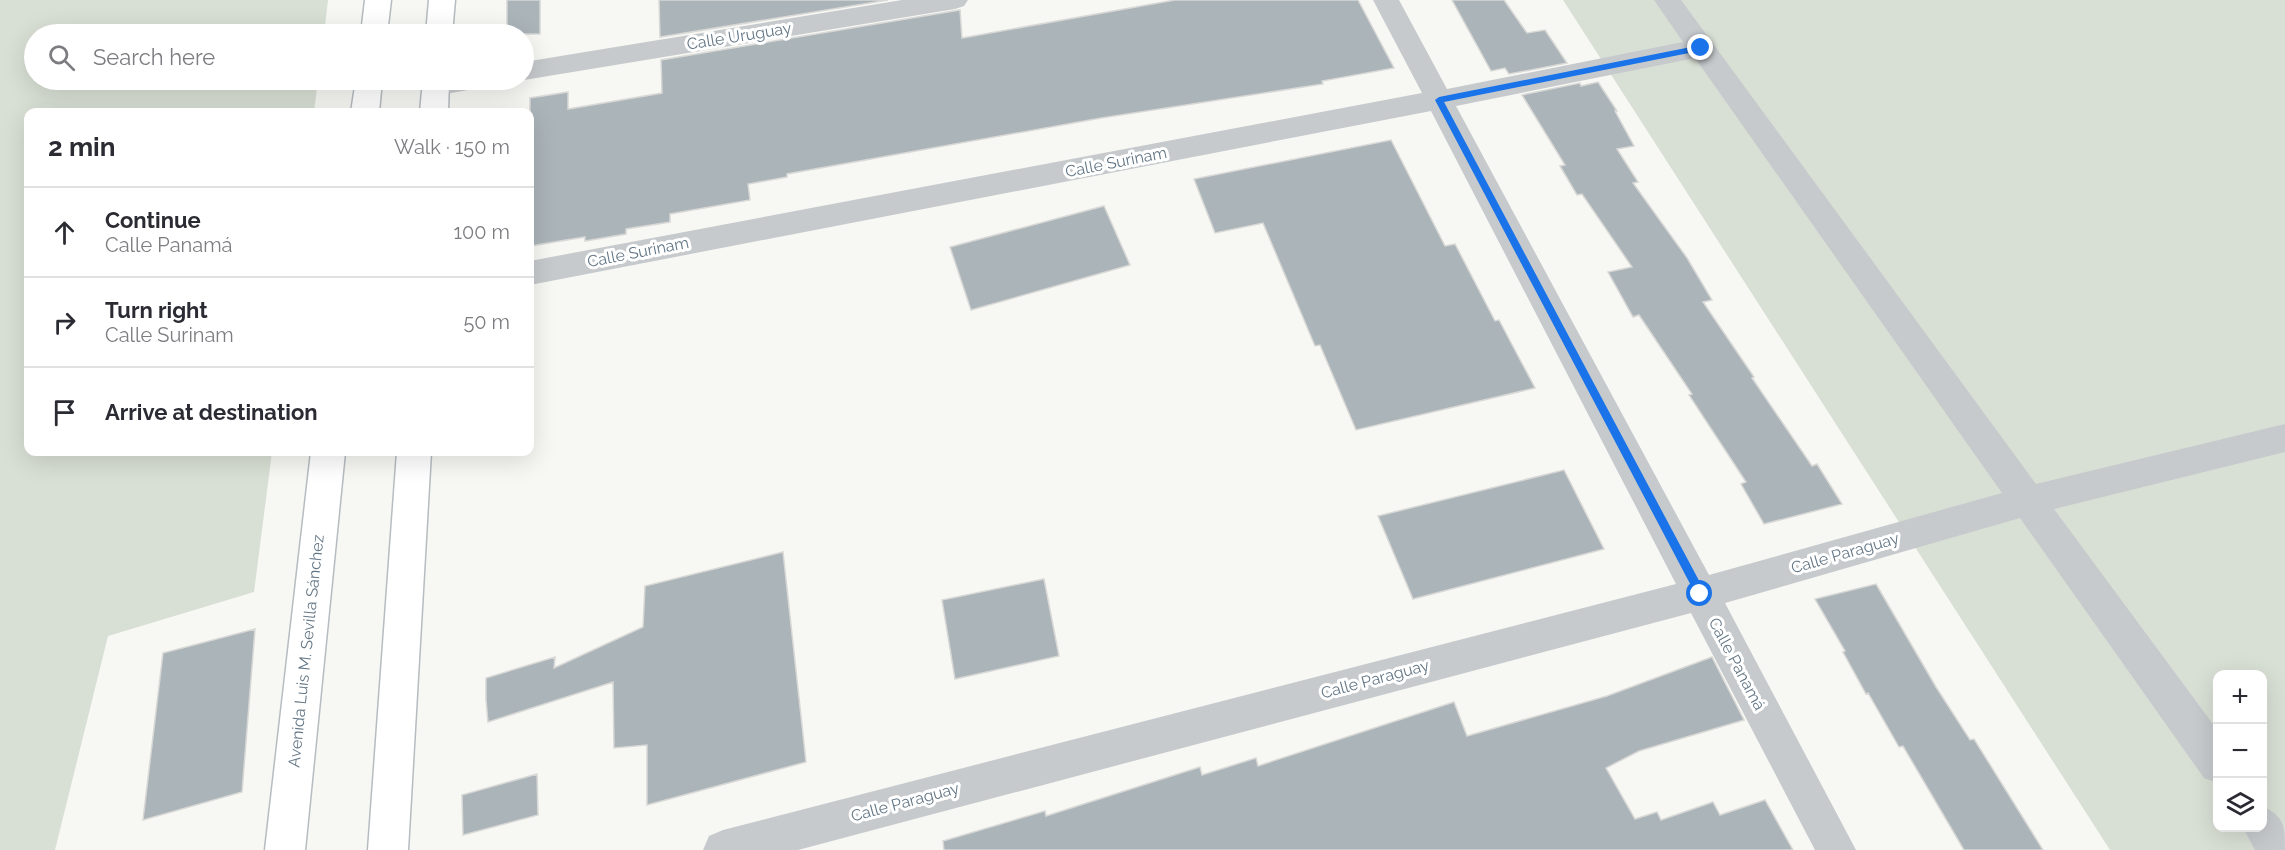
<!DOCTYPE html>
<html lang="en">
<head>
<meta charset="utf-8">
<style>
	body { margin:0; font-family:Raleway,sans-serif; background:#f7f7f7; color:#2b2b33 }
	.controls { position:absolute; right:18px; bottom:18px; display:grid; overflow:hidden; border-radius:12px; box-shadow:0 6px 24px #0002 }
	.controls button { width:54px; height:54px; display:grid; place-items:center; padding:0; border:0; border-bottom:2px solid #e1e1e2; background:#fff; color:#2b2b33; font:30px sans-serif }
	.stop { position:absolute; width:18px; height:18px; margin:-14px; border:4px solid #1a73e8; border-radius:50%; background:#fff }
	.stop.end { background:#1a73e8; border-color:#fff; box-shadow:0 2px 6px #0008 }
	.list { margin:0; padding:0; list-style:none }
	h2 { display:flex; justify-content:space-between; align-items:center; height:78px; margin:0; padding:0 24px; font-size:26px }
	h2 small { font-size:20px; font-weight:400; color:#7c7c81 }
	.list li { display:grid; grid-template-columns:39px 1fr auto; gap:18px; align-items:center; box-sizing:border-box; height:90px; padding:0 24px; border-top:2px solid #e1e1e2 }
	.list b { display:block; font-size:22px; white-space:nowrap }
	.list p { margin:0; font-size:20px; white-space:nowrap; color:#7c7c81 }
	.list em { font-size:20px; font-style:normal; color:#7c7c81 }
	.icon { flex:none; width:33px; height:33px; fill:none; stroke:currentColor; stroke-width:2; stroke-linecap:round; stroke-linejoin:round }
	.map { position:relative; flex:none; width:2285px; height:850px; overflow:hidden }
	.search { position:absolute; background:#fff; box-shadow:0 6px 24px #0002; left:24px; top:24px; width:510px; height:66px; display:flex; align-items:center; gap:15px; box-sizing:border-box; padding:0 21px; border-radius:33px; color:#7c7c81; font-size:22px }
	.panel { position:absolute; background:#fff; box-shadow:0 6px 24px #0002; left:24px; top:108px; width:510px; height:348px; border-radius:12px }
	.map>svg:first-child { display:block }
</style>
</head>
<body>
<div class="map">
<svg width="2285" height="850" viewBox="0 0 2285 850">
	<rect width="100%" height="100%" fill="#f7f7f3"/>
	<path fill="#d8dfd4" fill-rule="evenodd" d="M 0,0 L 328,0 L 324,34 L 34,34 L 34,80 L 318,80 L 314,112 L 28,112 L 28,452 L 272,452 L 254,592 L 108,636 L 55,850 L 0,850 Z
		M 1563,0 L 2285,0 L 2285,850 L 2110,850 ZM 2218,674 L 2262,674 L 2262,828 L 2218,828 Z"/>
	<path fill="#abb4b9" stroke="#d8d8d6" stroke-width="1.5" d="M 507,0 L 540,0 L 540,34 L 507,34 Z
		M 659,0 L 888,0 L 660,37 Z
		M 1175,0 L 1358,0 L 1394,68 L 1322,81 L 1323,84 L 1101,118 L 787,174 L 787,177 L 748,184 L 750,200 L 670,214 L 670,222 L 626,229 L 626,234 L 585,241 L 585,237 L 530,246 L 530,98 L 568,92 L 568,109 L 662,93 L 661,60 L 960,10 L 962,38 Z
		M 1452,0 L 1504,0 L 1527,33 L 1545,30 L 1567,63 L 1509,74 L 1505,68 L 1491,71 Z
		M 1598,82 L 1617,111 L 1615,111 L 1634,146 L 1617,149 L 1638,182 L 1633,183 L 1687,258 L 1712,300 L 1703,302 L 1754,377 L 1752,378 L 1812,466 L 1817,464 L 1842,504 L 1764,524 L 1741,484 L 1746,482 L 1689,395 L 1692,394 L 1639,315 L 1633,317 L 1608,272 L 1632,267 L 1582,194 L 1577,195 L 1560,166 L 1565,165 L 1522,95 L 1580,83 L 1581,86 Z
		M 1391,140 L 1445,246 L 1455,244 L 1495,321 L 1499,320 L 1535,388 L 1356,430 L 1320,345 L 1315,346 L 1263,223 L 1215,233 L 1194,179 Z
		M 1104,206 L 1130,265 L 971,310 L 950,247 Z
		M 1564,470 L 1604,549 L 1413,599 L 1378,516 Z
		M 783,552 L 806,762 L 647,805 L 647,745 L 614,748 L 613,682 L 488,722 L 486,700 L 486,678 L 555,657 L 554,668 L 643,627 L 645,586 Z
		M 1044,579 L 1059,656 L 955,679 L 942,600 Z
		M 1876,584 L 1936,687 L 1970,740 L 1974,739 L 2043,850 L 1964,850 L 1903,746 L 1899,747 L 1868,693 L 1866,694 L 1843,652 L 1845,651 L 1815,599 Z
		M 255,629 L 242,792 L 143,820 L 163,653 Z
		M 1712,657 L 1744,720 L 1639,751 L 1606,768 L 1635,819 L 1657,812 L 1661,820 L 1713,802 L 1720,815 L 1765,800 L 1793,850 L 944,850 L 943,841 L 1045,811 L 1046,816 L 1200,767 L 1202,775 L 1256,758 L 1258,766 L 1454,702 L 1467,736 L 1607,696 Z
		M 537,774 L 538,815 L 463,835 L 462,795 Z"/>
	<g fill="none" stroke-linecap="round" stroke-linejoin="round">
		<g stroke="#b6bcc0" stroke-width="3">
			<path id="secondary" d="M 365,0 L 391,0 L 387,34 L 361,34 Z
				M 429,0 L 455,0 L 452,34 L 426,34 Z
				M 356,80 L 382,80 L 379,112 L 351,112 Z
				M 423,80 L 449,80 L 448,112 L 420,112 Z
				M 311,452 L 345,452 L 305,850 L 265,850 Z
				M 397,452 L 431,452 L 408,850 L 368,850 Z"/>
		</g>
		<path fill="#c6cacd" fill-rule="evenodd" d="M 902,0 L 968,0 L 964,6 L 955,9 L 524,80 L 521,80 L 524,80 L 524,62 Z
			M 1373,0 L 1399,0 L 1447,89 L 1683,42 L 1654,0 L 1681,0 L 2036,484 L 2285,424 L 2285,452 L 2054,509 L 2218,731 L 2218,783 L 2204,778 L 2020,518 L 1725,603 L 1856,850 L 1815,850 L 1691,613 L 798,850 L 703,850 L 709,836 L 723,830 L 1676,584 L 1431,111 L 530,285 L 530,261 L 1422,93 ZM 1695,58 L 2002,493 L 1709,575 L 1456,106 Z
			M 425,80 L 488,80 L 484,87 L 435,96 L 425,93 L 421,86 Z
			M 2262,806 C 2285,817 2285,826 2285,850 L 2255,850 L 2243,828 L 2262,828 Z"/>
		<use href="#secondary" fill="#fff" fill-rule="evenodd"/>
	</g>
	<path fill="#1a73e8" d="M 1701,45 L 1704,46 L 1704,50 L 1444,102 L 1704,590 L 1706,594 L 1700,599 L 1697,597 L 1435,100 L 1439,97 Z"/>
	<g text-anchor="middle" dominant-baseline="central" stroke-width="6" stroke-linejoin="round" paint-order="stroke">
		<g font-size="16" fill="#647786" stroke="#fff">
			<text transform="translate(739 36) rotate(-9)">Calle Uruguay</text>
			<text transform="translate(1116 162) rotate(-11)">Calle Surinam</text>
			<text transform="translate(638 252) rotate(-11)">Calle Surinam</text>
			<text transform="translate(1845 553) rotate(-16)">Calle Paraguay</text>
			<text transform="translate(306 651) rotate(-84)">Avenida Luis M. Sevilla Sánchez</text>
			<text transform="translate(1737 664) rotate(62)">Calle Panamá</text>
			<text transform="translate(1375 679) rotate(-15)">Calle Paraguay</text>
			<text transform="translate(905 802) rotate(-15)">Calle Paraguay</text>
		</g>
	</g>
</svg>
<div class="controls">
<button>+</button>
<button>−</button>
<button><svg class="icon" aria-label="layers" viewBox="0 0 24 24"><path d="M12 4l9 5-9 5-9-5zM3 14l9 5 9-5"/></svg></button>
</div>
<div class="stop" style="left:1700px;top:594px"></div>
<div class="stop end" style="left:1701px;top:48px"></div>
<div class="search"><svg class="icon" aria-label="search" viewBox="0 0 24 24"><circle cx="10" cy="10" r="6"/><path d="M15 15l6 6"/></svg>Search here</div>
<section class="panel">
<h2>2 min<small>Walk · 150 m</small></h2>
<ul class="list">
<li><svg class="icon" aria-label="ahead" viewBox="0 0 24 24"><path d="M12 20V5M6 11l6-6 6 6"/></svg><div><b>Continue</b><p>Calle Panamá</p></div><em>100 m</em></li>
<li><svg class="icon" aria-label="right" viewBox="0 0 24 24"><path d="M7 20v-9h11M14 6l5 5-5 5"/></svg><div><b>Turn right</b><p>Calle Surinam</p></div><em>50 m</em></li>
<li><svg class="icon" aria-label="arrive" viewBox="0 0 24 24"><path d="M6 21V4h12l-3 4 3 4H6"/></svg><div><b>Arrive at destination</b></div></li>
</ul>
</section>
</div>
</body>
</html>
